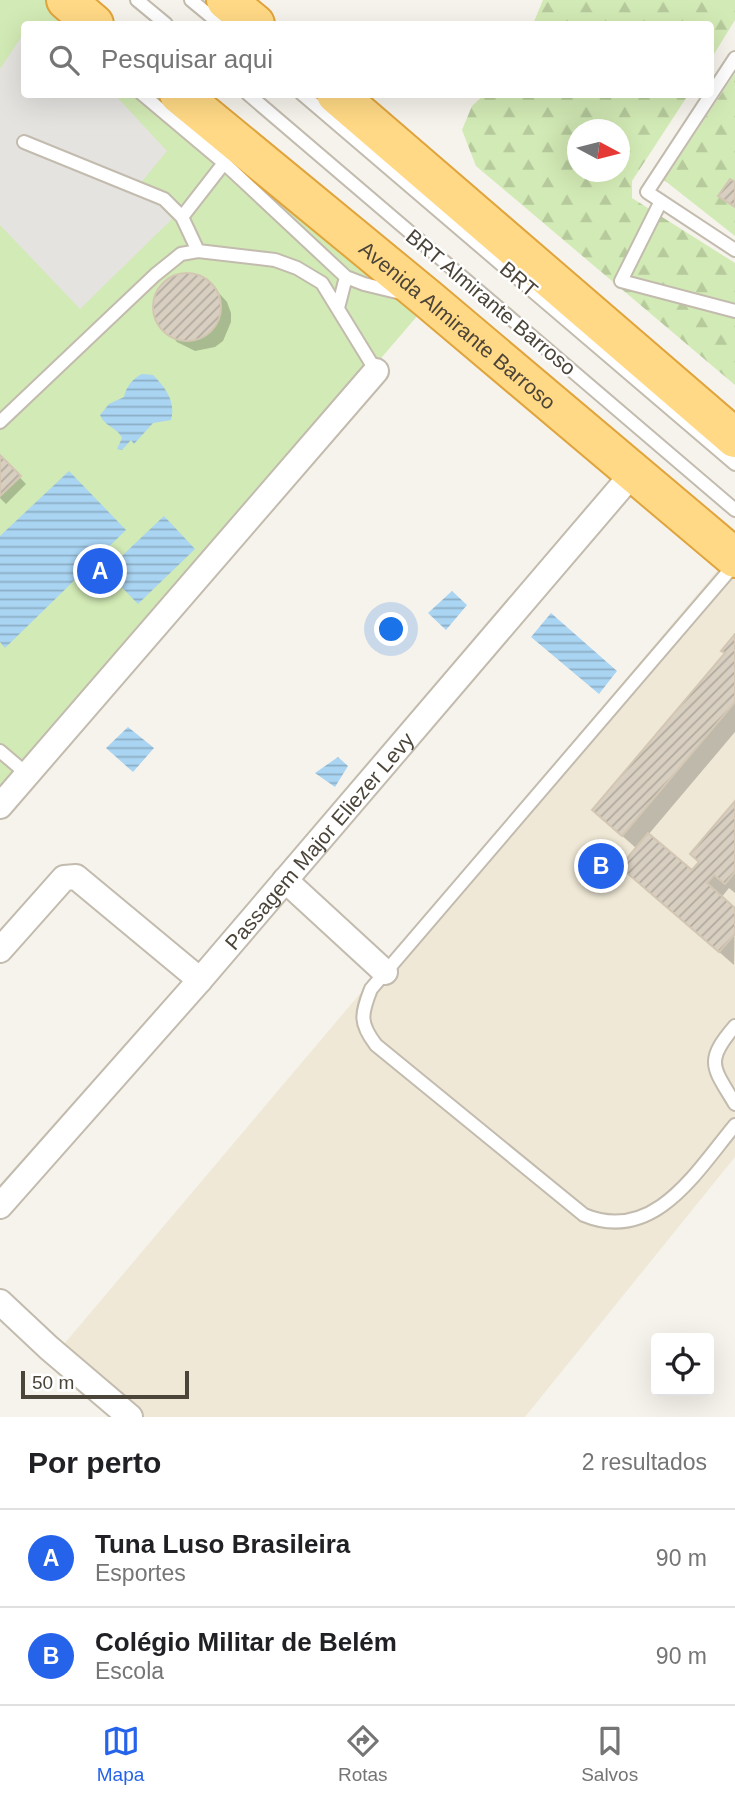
<!DOCTYPE html>
<html lang="pt">
<head>
<meta charset="utf-8">
<style>
	body { margin:0; font-family:Helvetica,sans-serif; background:#f2f2f2; color:#202124 }
	.controls { position:absolute; right:21px; bottom:21px; display:grid; overflow:hidden; border-radius:7px; box-shadow:0 7px 28px #0002 }
	.controls button { width:63px; height:63px; display:grid; place-items:center; padding:0; border:0; border-bottom:2px solid #e0e0e0; background:#fff; color:#202124; font:35px sans-serif }
	.compass { position:absolute; left:567px; top:119px; width:63px; height:63px; border-radius:50%; background:#fff; box-shadow:0 7px 28px #0002; rotate:97deg }
	.scale { position:absolute; left:21px; bottom:18px; width:168px; box-sizing:border-box; padding-left:7px; border:4px solid #4b4439; border-top:0; font-size:19px; line-height:24px; white-space:nowrap; color:#4b4439; -webkit-text-stroke:5px #fff; paint-order:stroke }
	.you { position:absolute; left:392px; top:630px; width:24px; height:24px; margin:-18px; border:5px solid #fff; border-radius:50%; background:#1a73e8; box-shadow:0 0 0 10px #1a73e833 }
	.badge { display:grid; place-items:center; width:46px; height:46px; border-radius:50%; background:#2563eb; color:#fff; font-size:23px; font-weight:700 }
	.pin { position:absolute; translate:-50% -50%; border:4px solid #fff; box-shadow:0 2px 7px #0006 }
	.list { margin:0; padding:0; list-style:none }
	h2 { display:flex; justify-content:space-between; align-items:center; height:91px; margin:0; padding:0 28px; font-size:30px }
	h2 small { font-size:23px; font-weight:400; color:#757577 }
	.list li { display:grid; grid-template-columns:46px 1fr auto; gap:21px; align-items:center; box-sizing:border-box; height:98px; padding:0 28px; border-top:2px solid #e0e0e0 }
	.list b { display:block; font-size:26px; white-space:nowrap }
	.list p { margin:0; font-size:23px; white-space:nowrap; color:#757577 }
	.list em { font-size:23px; font-style:normal; color:#757577 }
	.icon { flex:none; width:38px; height:38px; fill:none; stroke:currentColor; stroke-width:2; stroke-linecap:round; stroke-linejoin:round }
	.map { position:relative; flex:none; width:735px; height:1417px; overflow:hidden }
	.search { position:absolute; background:#fff; box-shadow:0 7px 28px #0002; left:21px; right:21px; top:21px; height:77px; display:flex; align-items:center; gap:18px; box-sizing:border-box; padding:0 24px; border-radius:7px; color:#757577; font-size:26px }
	.sheet { height:287px; background:#fff }
	nav { display:flex; justify-content:space-around; align-items:center; box-sizing:border-box; height:98px; border-top:2px solid #e0e0e0; background:#fff; font-size:19px; color:#757577 }
	nav a { display:grid; justify-items:center; gap:4px }
	nav .on { color:#2563eb }
	.map>svg:first-child { display:block }
</style>
</head>
<body>
<div class="map">
<svg width="735" height="1417" viewBox="0 0 735 1417">
	<defs>
		<pattern id="forest-firs" width="22" height="20" patternUnits="userSpaceOnUse" patternTransform="scale(1.75)"><rect width="22" height="20" fill="#d2eab5"/><path d="M5 1l3.5 6h-7zM16 11l3.5 6h-7z" fill="#b6ca9c"/></pattern>
		<pattern id="water-rules" width="6" height="5" patternUnits="userSpaceOnUse" patternTransform="scale(1.75)"><rect width="6" height="5" fill="#a9d4f2"/><path d="M0 2.5h6" fill="none" stroke="#8caec5"/></pattern>
		<pattern id="building-hatch" width="6" height="6" patternUnits="userSpaceOnUse" patternTransform="scale(1.75)"><rect width="6" height="6" fill="#d8cfc1"/><path d="M-1 1l2-2M0 6l6-6M5 7l2-2" fill="none" stroke="#b1aa9e"/></pattern>
	</defs>
	<rect width="100%" height="100%" fill="#f6f3ec"/>
	<path fill="#efe8d6" d="M 722,565 L 735,576 L 735,1157 L 525,1417 L 136,1417 L 59,1350 Z"/>
	<path fill="url(#forest-firs)" fill-rule="evenodd" d="M 543,0 L 735,0 L 735,20 L 711,59 L 710,24 L 533,24 Z
		M 735,73 L 735,236 L 664,180 Z
		M 484,95 L 688,95 L 632,181 L 632,198 L 735,263 L 735,385 L 476,166 L 462,130 L 472,106 ZM 578,130 L 620,130 L 620,172 L 578,172 Z"/>
	<path fill="#d2eab5" d="M 0,0 L 66,0 L 95,24 L 24,24 L 24,94 L 180,95 L 424,308 L 0,804 Z"/>
	<path fill="#e5e3e0" d="M 24,33 L 24,94 L 115,95 L 167,151 L 139,185 L 172,219 L 80,309 L 0,225 L 0,69 Z"/>
	<path fill="url(#water-rules)" d="M 142,374 L 153,375 C 166,388 176,402 171,420 L 153,423 L 134,444 L 131,440 L 122,450 L 117,449 L 122,438 C 117,427 105,427 100,415 L 109,404 L 124,397 C 126,387 133,378 142,374 Z
		M 69,471 L 126,530 L 5,648 L 0,642 L 0,536 Z
		M 164,516 L 195,549 L 138,604 L 106,571 Z
		M 452,591 L 467,605 L 446,630 L 428,613 Z
		M 551,613 L 617,671 L 599,694 L 531,637 Z
		M 128,727 L 154,748 L 133,772 L 106,748 Z
		M 338,757 L 348,766 L 335,787 L 315,773 Z"/>
	<path fill="#0003" d="M 188,274 L 198,276 L 208,281 L 227,302 L 231,313 L 231,322 L 223,341 L 215,347 L 195,351 L 177,342 L 159,322 L 155,312 L 156,300 L 159,290 L 167,281 L 176,276 Z
		M 0,457 L 26,484 L 6,504 L 0,498 Z
		M 735,637 L 735,732 L 648,835 L 692,873 L 701,863 L 735,804 L 735,893 L 729,888 L 721,898 L 735,910 L 734,965 L 622,867 L 637,849 L 609,824 L 727,654 Z"/>
	<path fill="url(#building-hatch)" stroke="#d3c7b4" stroke-width="2" d="M 730,179 L 735,182 L 735,207 L 718,196 Z
		M153 307a34 34 0 1 1 68 0a34 34 0 1 1-68 0Z
		M 0,455 L 21,476 L 0,496 Z
		M 735,634 L 735,702 L 622,836 L 592,810 L 725,653 L 721,651 Z
		M 735,801 L 735,872 L 725,884 L 714,875 L 707,883 L 735,908 L 735,934 L 719,952 L 620,867 L 648,833 L 692,870 L 699,862 L 690,854 Z"/>
	<g fill="none" stroke-linecap="round" stroke-linejoin="round">
		<g stroke="#c2bbae" stroke-width="16">
			<path id="service" d="M 137,0 L 166,24
				M 191,0 L 220,24
				M 735,58 L 647,192 L 735,250
				M 142,94 L 224,163 L 346,277 L 364,284 L 401,293
				M 248,94 L 735,510
				M 302,94 L 735,464
				M 24,142 L 164,199 L 182,217 L 198,251
				M 661,201 L 621,281 L 735,311
				M 182,217 L 224,163
				M 338,308 L 346,277
				M 0,422 L 155,275 L 181,254 L 198,251 L 275,260 L 297,268 L 322,283 L 376,371
				M 735,564 L 371,989 C 361,1014 359,1023 376,1045 L 584,1215 C 654,1244 696,1172 735,1125
				M 0,751 L 27,774
				M 735,1026 C 704,1062 713,1067 735,1104"/>
		</g>
		<g stroke="#c2bbae" stroke-width="28">
			<g id="minor">
				<path d="M 0,806 L 376,371"/>
				<path d="M 285,880 L 385,972"/>
				<path d="M 0,950 L 64,878 L 76,877 L 200,980"/>
				<path id="s1" d="M 0,1206 L 200,980 L 634,472"/>
				<path d="M 0,1302 L 49,1348 L 130,1417"/>
			</g>
		</g>
		<g stroke="#e0a43c" stroke-width="42">
			<g id="trunk">
				<path d="M 66,0 L 94,24"/>
				<path d="M 226,0 L 255,24"/>
				<path id="s2" d="M 179,94 L 428,299 L 735,558"/>
				<path d="M 336,94 L 735,438"/>
			</g>
		</g>
		<use href="#service" stroke="#fff" stroke-width="12"/>
		<use href="#minor" stroke="#fff" stroke-width="24"/>
		<use href="#trunk" stroke="#ffd985" stroke-width="38"/>
	</g>
	<g text-anchor="middle" dominant-baseline="central" stroke-width="5" stroke-linejoin="round" paint-order="stroke">
		<g font-size="21" fill="#4b4439" stroke="#fff">
			<text transform="translate(519 279) rotate(40)">BRT</text>
			<text transform="translate(491 302) rotate(40)">BRT Almirante Barroso</text>
			<text stroke="none"><textPath href="#s2" startOffset="362">Avenida Almirante Barroso</textPath></text>
			<text stroke="none"><textPath href="#s1" startOffset="485">Passagem Major Eliezer Levy</textPath></text>
		</g>
	</g>
</svg>
<div class="controls">
<button><svg class="icon" aria-label="locate" viewBox="0 0 24 24"><circle cx="12" cy="12" r="6"/><path d="M12 2v4M12 18v4M2 12h4M18 12h4"/></svg></button>
</div>
<svg class="compass" viewBox="-18 -18 36 36"><path d="M0-13l5 13h-10z" fill="#e53935"/><path d="M0 13l5-13h-10z" fill="#757577"/></svg>
<div class="scale">50 m</div>
<div class="you"></div>
<div class="pin badge" style="left:100px;top:571px">A</div>
<div class="pin badge" style="left:601px;top:866px">B</div>
<div class="search"><svg class="icon" aria-label="search" viewBox="0 0 24 24"><circle cx="10" cy="10" r="6"/><path d="M15 15l6 6"/></svg>Pesquisar aqui</div>
</div>
<section class="sheet">
<h2>Por perto<small>2 resultados</small></h2>
<ul class="list">
<li><span class="badge">A</span><div><b>Tuna Luso Brasileira</b><p>Esportes</p></div><em>90 m</em></li>
<li><span class="badge">B</span><div><b>Colégio Militar de Belém</b><p>Escola</p></div><em>90 m</em></li>
</ul>
</section>
<nav>
<a class="on"><svg class="icon" aria-label="map" viewBox="0 0 24 24"><path d="M3 6l6-2 6 2 6-2v14l-6 2-6-2-6 2zM9 4v14M15 6v14"/></svg>Mapa</a>
<a><svg class="icon" aria-label="directions" viewBox="0 0 24 24"><path d="M12 3l9 9-9 9-9-9zM9 14v-3h6M13 9l2 2-2 2"/></svg>Rotas</a>
<a><svg class="icon" aria-label="saved" viewBox="0 0 24 24"><path d="M7 4h10v16l-5-4-5 4z"/></svg>Salvos</a>
</nav>
</body>
</html>
